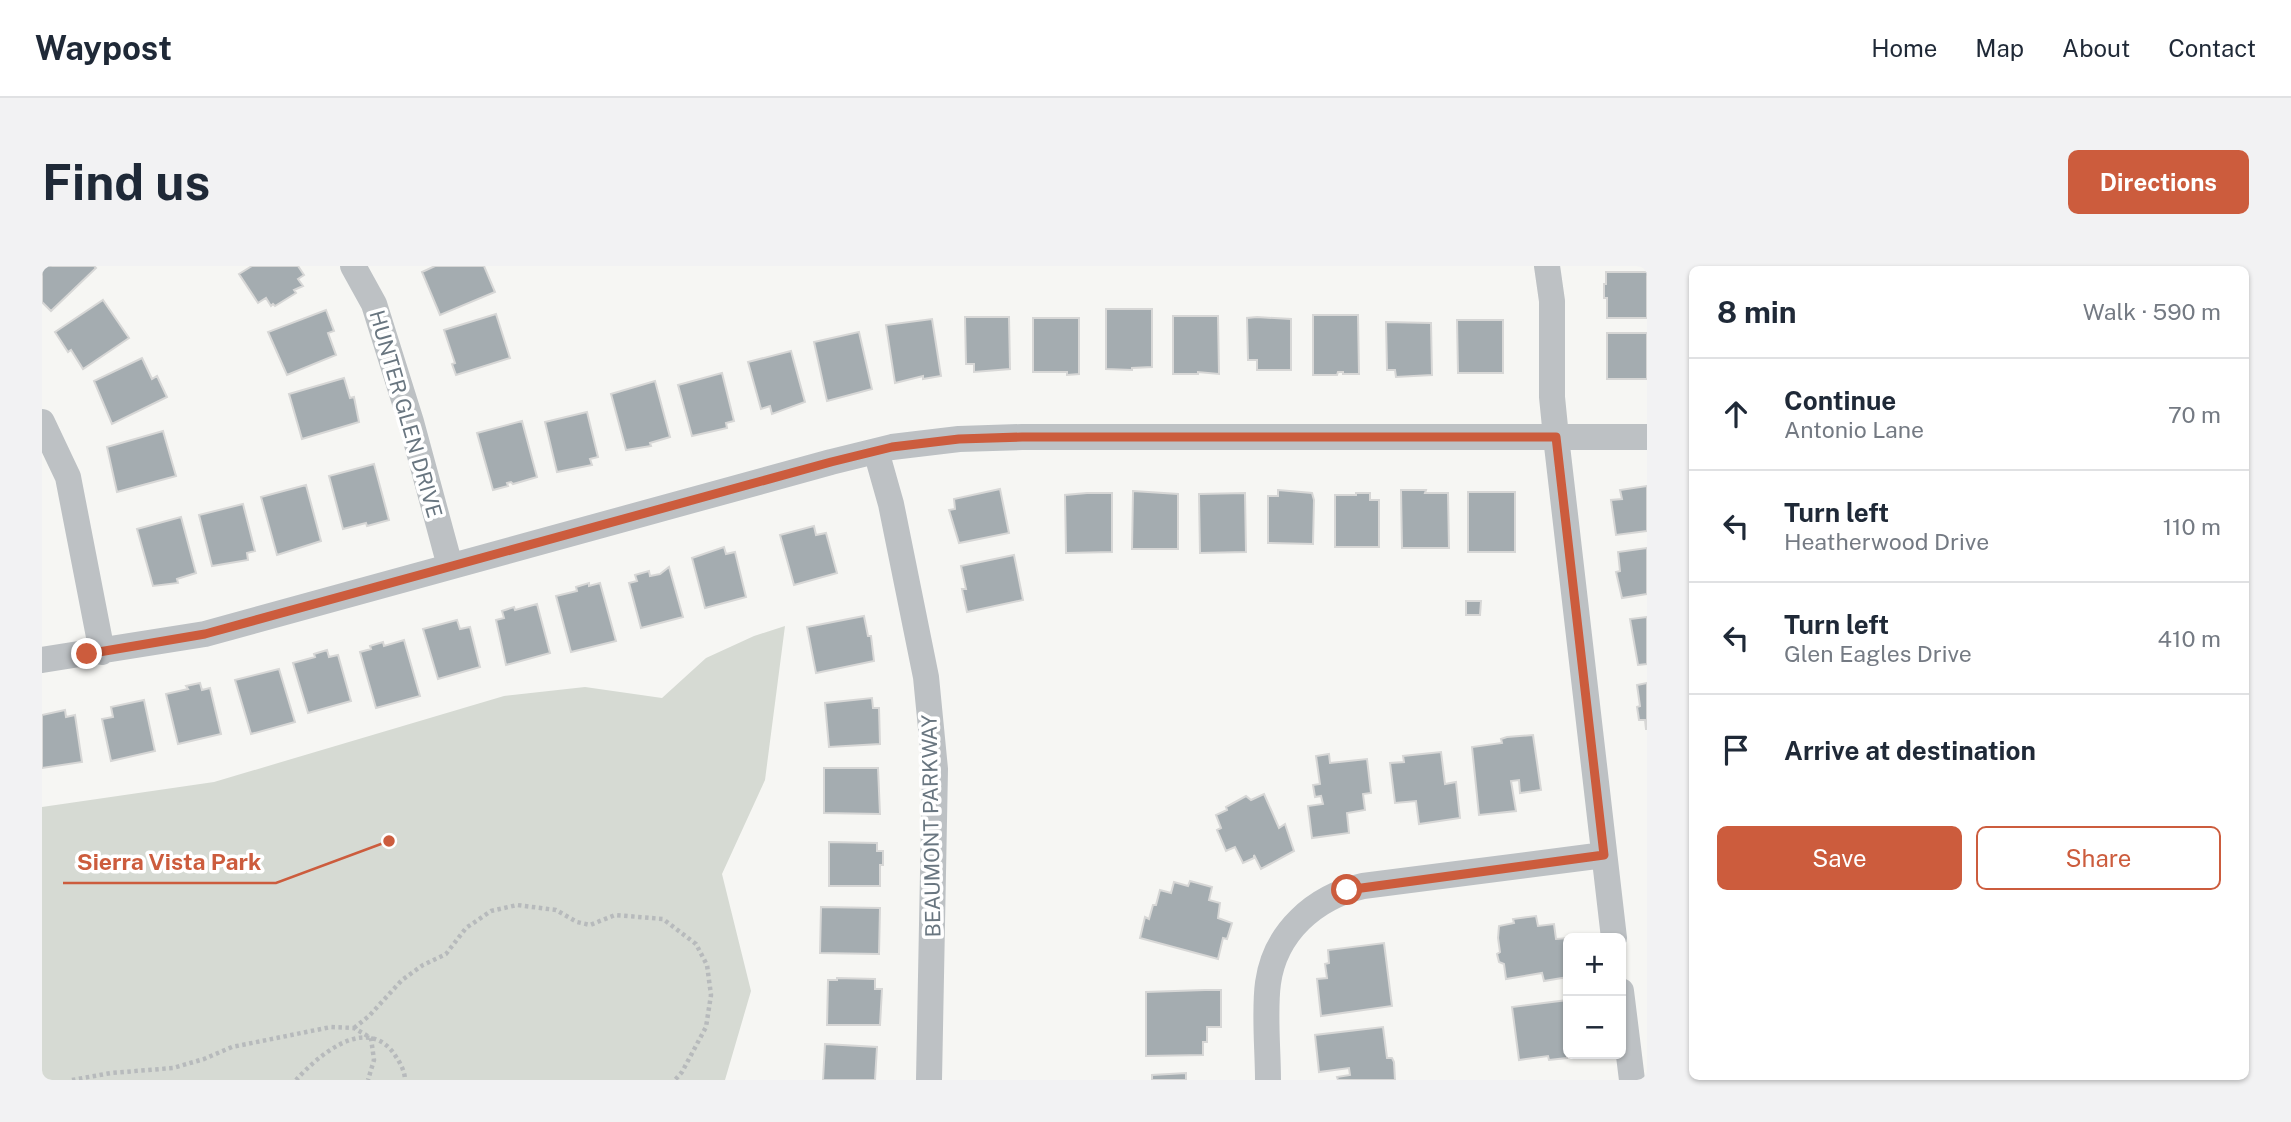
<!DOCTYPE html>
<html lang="en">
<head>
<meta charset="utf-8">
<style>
	body { margin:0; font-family:"Public Sans",sans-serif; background:#f2f2f3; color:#1f2937 }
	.controls { position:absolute; right:21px; bottom:21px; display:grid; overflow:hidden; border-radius:10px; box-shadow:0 2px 5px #0004 }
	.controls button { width:63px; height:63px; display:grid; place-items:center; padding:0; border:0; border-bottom:2px solid #e0e1e3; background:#fff; color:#1f2937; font:35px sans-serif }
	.stop { position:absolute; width:21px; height:21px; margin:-16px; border:5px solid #cc5c3d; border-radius:50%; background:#fff }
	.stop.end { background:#cc5c3d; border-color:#fff; box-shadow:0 2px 7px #0008 }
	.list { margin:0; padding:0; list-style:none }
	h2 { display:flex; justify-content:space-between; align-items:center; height:91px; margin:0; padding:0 28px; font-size:30px }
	h2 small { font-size:23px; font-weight:400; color:#747a83 }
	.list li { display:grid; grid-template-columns:46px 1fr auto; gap:21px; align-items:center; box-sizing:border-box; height:112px; padding:0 28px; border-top:2px solid #e0e1e3 }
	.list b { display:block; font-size:26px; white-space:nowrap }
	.list p { margin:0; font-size:23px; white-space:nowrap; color:#747a83 }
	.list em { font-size:23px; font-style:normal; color:#747a83 }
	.actions { display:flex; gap:14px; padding:21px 28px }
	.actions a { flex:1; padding:16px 0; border:2px solid #cc5c3d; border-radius:10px; text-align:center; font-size:24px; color:#cc5c3d }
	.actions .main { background:#cc5c3d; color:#fff }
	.icon { flex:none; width:38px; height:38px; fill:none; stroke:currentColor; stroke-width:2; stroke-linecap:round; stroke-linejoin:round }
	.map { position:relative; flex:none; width:1605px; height:814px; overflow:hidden; border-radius:10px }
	header { display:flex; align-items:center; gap:42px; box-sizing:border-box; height:98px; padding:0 35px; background:#fff; border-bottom:2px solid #e0e1e3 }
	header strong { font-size:33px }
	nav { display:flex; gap:38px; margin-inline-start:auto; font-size:24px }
	.intro { display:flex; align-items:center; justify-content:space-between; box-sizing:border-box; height:168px; padding:0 42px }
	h1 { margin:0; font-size:49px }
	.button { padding:18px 32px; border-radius:10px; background:#cc5c3d; color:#fff; font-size:24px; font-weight:700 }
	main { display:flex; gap:42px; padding:0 42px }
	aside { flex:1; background:#fff; border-radius:10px; box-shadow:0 2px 5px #0004 }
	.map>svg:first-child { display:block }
</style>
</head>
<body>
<header>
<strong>Waypost</strong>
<nav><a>Home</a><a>Map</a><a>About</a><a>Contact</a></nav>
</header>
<div class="intro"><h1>Find us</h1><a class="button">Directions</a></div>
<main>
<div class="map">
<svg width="1605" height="814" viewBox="0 0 1605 814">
	<rect width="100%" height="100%" fill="#f6f6f3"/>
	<path fill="#d6dad3" d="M 743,360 L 723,514 L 680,608 L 709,725 L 683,814 L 0,814 L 0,541 L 172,516 L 462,430 L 543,421 L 620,432 L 664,392 L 712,370 Z"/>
	<path fill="#a4acb0" stroke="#d7d7d6" stroke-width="2" d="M 0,0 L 52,0 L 54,2 L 9,45 L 0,36 Z
		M 210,0 L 256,0 L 262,9 L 256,13 L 261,20 L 252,24 L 254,27 L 233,40 L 231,38 L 229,40 L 224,32 L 216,37 L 197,8 Z
		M 393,0 L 442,0 L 453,26 L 398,49 L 380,6 Z
		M 1564,6 L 1605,6 L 1605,52 L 1565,52 L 1565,32 L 1562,32 L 1562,18 L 1564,18 Z
		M 61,34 L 87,72 L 41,103 L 29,84 L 26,86 L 13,66 Z
		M 1064,43 L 1110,43 L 1110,101 L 1090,102 L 1090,104 L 1064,103 Z
		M 284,44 L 292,65 L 286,67 L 294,89 L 245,109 L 226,66 Z
		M 454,48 L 468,92 L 414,109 L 410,98 L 413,97 L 402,64 Z
		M 1271,49 L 1316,49 L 1317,108 L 1301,108 L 1301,106 L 1296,106 L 1295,109 L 1271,109 Z
		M 1131,50 L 1176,50 L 1177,108 L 1156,106 L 1156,108 L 1131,108 Z
		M 923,51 L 967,51 L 968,103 L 932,106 L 932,98 L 924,98 Z
		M 1215,51 L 1249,53 L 1249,104 L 1215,104 L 1215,94 L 1206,94 L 1205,52 Z
		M 991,52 L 1037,52 L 1037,108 L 1025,109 L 1025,106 L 991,106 Z
		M 890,53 L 899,110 L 881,113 L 881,110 L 853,117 L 844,59 Z
		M 1415,54 L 1461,54 L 1461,107 L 1416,107 Z
		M 1344,56 L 1389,57 L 1390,109 L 1354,111 L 1353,104 L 1345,104 Z
		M 817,66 L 830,123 L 785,135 L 772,76 Z
		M 1565,67 L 1605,67 L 1605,113 L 1565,113 Z
		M 749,85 L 763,136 L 730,148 L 728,140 L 719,143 L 706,96 Z
		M 100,92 L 110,113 L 115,110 L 125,131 L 70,158 L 52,115 Z
		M 680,107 L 692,155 L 684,157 L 685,162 L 650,170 L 636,119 Z
		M 302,112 L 308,132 L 312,131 L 317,156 L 260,173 L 247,128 Z
		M 613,115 L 628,171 L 608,177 L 609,180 L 584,184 L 569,128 Z
		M 545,146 L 556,191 L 548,193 L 550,199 L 515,206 L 503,156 Z
		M 480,155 L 495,211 L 471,218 L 469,216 L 465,217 L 466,220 L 451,224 L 435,167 Z
		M 121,165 L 134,210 L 75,226 L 65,181 Z
		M 332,198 L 347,254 L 325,260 L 324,257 L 301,263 L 287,210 Z
		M 264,219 L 279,275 L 235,289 L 219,231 Z
		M 1605,220 L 1605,265 L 1574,269 L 1569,234 L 1580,233 L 1578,224 Z
		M 958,223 L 967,267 L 917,277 L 907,244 L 913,243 L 912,233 Z
		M 1236,224 L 1270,227 L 1272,234 L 1271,278 L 1226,277 L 1226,230 L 1236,230 Z
		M 1359,224 L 1384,224 L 1383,227 L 1406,227 L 1407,282 L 1360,282 Z
		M 1091,225 L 1136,228 L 1136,283 L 1090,283 Z
		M 1426,226 L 1473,226 L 1473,286 L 1426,286 Z
		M 1045,227 L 1070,227 L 1070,286 L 1024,287 L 1023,229 Z
		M 1203,227 L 1204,286 L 1158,287 L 1157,228 Z
		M 1314,227 L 1328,227 L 1328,234 L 1337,234 L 1337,281 L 1293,281 L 1293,229 L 1314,229 Z
		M 201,238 L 213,285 L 205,287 L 206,294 L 170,300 L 157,249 Z
		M 139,251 L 154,307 L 135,313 L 136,317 L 111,320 L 95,263 Z
		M 772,260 L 774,269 L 784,267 L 795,307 L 752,319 L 738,269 Z
		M 682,281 L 684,288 L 693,286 L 704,331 L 663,342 L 650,292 Z
		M 1605,282 L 1605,328 L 1580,332 L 1574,306 L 1578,305 L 1576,286 Z
		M 972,289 L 981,334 L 925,346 L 920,323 L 924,323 L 919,300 Z
		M 627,301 L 641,351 L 599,362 L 587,317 L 595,315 L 593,309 L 607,305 L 608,310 L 618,308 Z
		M 547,317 L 547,320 L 558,317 L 574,375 L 529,386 L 514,330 L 535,325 L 534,321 Z
		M 1424,335 L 1439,335 L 1438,349 L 1424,349 Z
		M 495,338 L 508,387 L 464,399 L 454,354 L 462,352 L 460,345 L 472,341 L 473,344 Z
		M 822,350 L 826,370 L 829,370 L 832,395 L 774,407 L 765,361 Z
		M 1605,351 L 1605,398 L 1596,399 L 1588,353 Z
		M 415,354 L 418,363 L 428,361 L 438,401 L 396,413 L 381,363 Z
		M 362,374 L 378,430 L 334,442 L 318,386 L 329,383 L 328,380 L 341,376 L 342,380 Z
		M 285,384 L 287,391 L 296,389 L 309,435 L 266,447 L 251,397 L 273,391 L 272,388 Z
		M 237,403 L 253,456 L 209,468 L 193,414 Z
		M 158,417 L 160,424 L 168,422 L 179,468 L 136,478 L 124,428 L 146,423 L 144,420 Z
		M 1605,417 L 1605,463 L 1604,463 L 1603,454 L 1597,454 L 1595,441 L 1598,440 L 1595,419 Z
		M 830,432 L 831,442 L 837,442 L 838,478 L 787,481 L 783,437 Z
		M 102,434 L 113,485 L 69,495 L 60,453 L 71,451 L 69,441 Z
		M 23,444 L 24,451 L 33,449 L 40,496 L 0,502 L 0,449 Z
		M 1491,469 L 1499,524 L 1478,527 L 1477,514 L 1469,515 L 1474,545 L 1437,549 L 1430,481 L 1460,477 L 1459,473 L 1465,471 Z
		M 1399,486 L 1403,518 L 1414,516 L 1418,552 L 1377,558 L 1374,535 L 1353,537 L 1348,497 L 1362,496 L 1361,490 Z
		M 1287,488 L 1288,497 L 1325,493 L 1329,527 L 1321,528 L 1323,544 L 1305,547 L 1307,567 L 1270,572 L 1266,540 L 1281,538 L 1279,530 L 1273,531 L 1271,519 L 1278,518 L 1274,490 Z
		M 782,502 L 836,502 L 838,548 L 782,547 Z
		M 1222,528 L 1237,562 L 1243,558 L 1252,585 L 1219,603 L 1212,589 L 1212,592 L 1201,597 L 1193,581 L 1184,585 L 1175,564 L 1179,562 L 1174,549 L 1185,544 L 1184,541 L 1204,530 L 1209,534 Z
		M 787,576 L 835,577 L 835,585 L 841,585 L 841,599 L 838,599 L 838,620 L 787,620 Z
		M 1148,615 L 1170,621 L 1167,634 L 1178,637 L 1176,652 L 1190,657 L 1185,673 L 1181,672 L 1176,693 L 1098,672 L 1103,651 L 1107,653 L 1111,639 L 1114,639 L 1118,624 L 1129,627 L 1132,616 L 1146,620 Z
		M 779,641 L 838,642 L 837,688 L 778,687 Z
		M 1494,650 L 1496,660 L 1512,658 L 1514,673 L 1526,672 L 1526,689 L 1522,689 L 1522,691 L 1525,691 L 1526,711 L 1502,715 L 1500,707 L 1464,713 L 1462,698 L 1457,696 L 1455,688 L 1458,686 L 1456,672 L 1457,660 L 1472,657 L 1471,653 Z
		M 1342,677 L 1350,740 L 1279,750 L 1275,713 L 1285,712 L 1283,698 L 1287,697 L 1286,684 Z
		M 795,712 L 833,713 L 833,723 L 840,723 L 838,759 L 785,759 L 786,714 L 795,714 Z
		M 1163,724 L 1179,724 L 1179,761 L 1165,761 L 1165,776 L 1161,776 L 1161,789 L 1104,790 L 1104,726 Z
		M 1526,734 L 1525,792 L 1507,794 L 1506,790 L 1477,794 L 1470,741 Z
		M 1341,761 L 1345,792 L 1350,792 L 1352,796 L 1353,814 L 1296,814 L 1295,811 L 1308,809 L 1307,802 L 1277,806 L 1273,769 Z
		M 783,778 L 835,781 L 833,814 L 781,814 Z
		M 1144,807 L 1144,814 L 1110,814 L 1110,809 Z"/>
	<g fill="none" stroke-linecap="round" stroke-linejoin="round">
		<path stroke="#b7babc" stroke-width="4.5" stroke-dasharray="3.5 3.5" stroke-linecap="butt" d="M 312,762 L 327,750 L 360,714 L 381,699 L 404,688 L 424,662 L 449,645 L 475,639 L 514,644 L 535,656 L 548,659 L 573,649 L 621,653 L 654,678 L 665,699 L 669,729 L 664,761 L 640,806 L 633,814
			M 30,814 L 69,807 L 131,802 L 162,793 L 190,781 L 289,761 L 312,762 L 329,772 L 332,794 L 326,814
			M 254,814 C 275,791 321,750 350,785 C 356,793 363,804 363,814"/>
		<path stroke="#bdc1c4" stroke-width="26" d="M 311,0 L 332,38 L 369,156 L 408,300
			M 1505,0 L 1510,35 L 1510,131 L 1514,171 L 1572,672
			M 0,156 L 26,211 L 60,386
			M 834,185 L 849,238 L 884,411 L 893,503 L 887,814
			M 0,394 L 163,368 L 789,196 L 850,181 L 917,173 L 980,171 L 1605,171
			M 1579,725 L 1590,814
			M 1226,814 C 1226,784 1222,746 1226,717 C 1233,666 1273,631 1321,620 L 1562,589"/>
	</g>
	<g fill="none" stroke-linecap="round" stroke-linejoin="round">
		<path stroke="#cc5c3d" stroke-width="9" d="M 45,388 L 163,368 L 789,196 L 850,181 L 917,173 L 980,171 L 1514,171 L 1562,589 L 1305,624"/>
	</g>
	<g text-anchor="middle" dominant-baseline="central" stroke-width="7" stroke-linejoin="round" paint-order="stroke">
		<g font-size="21" fill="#697680" stroke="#fff">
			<text transform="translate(364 148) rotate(74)">HUNTER GLEN DRIVE</text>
			<text transform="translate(889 560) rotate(-91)">BEAUMONT PARKWAY</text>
		</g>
	</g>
	<path fill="none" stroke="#cc5c3d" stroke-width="2.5" d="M347 575L234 617H21"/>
	<circle fill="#cc5c3d" stroke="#fff" stroke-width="2.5" cx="347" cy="575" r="7"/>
	<g font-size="23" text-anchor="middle" font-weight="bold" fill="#cc5c3d" stroke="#fff" stroke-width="7" stroke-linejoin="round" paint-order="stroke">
		<text x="127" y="604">Sierra Vista Park</text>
	</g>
</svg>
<div class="controls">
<button>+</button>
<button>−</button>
</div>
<div class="stop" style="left:1305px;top:624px"></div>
<div class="stop end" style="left:45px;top:388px"></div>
</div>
<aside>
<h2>8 min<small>Walk · 590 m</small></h2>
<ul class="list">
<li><svg class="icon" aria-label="ahead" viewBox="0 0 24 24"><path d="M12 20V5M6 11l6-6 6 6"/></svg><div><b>Continue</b><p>Antonio Lane</p></div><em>70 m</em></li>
<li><svg class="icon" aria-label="left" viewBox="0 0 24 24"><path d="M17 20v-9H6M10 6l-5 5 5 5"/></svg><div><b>Turn left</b><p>Heatherwood Drive</p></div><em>110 m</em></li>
<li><svg class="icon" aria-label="left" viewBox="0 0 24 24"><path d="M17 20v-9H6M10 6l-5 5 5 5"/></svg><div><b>Turn left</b><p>Glen Eagles Drive</p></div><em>410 m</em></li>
<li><svg class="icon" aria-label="arrive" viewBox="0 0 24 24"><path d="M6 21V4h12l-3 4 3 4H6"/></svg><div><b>Arrive at destination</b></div></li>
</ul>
<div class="actions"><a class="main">Save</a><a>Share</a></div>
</aside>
</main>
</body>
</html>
